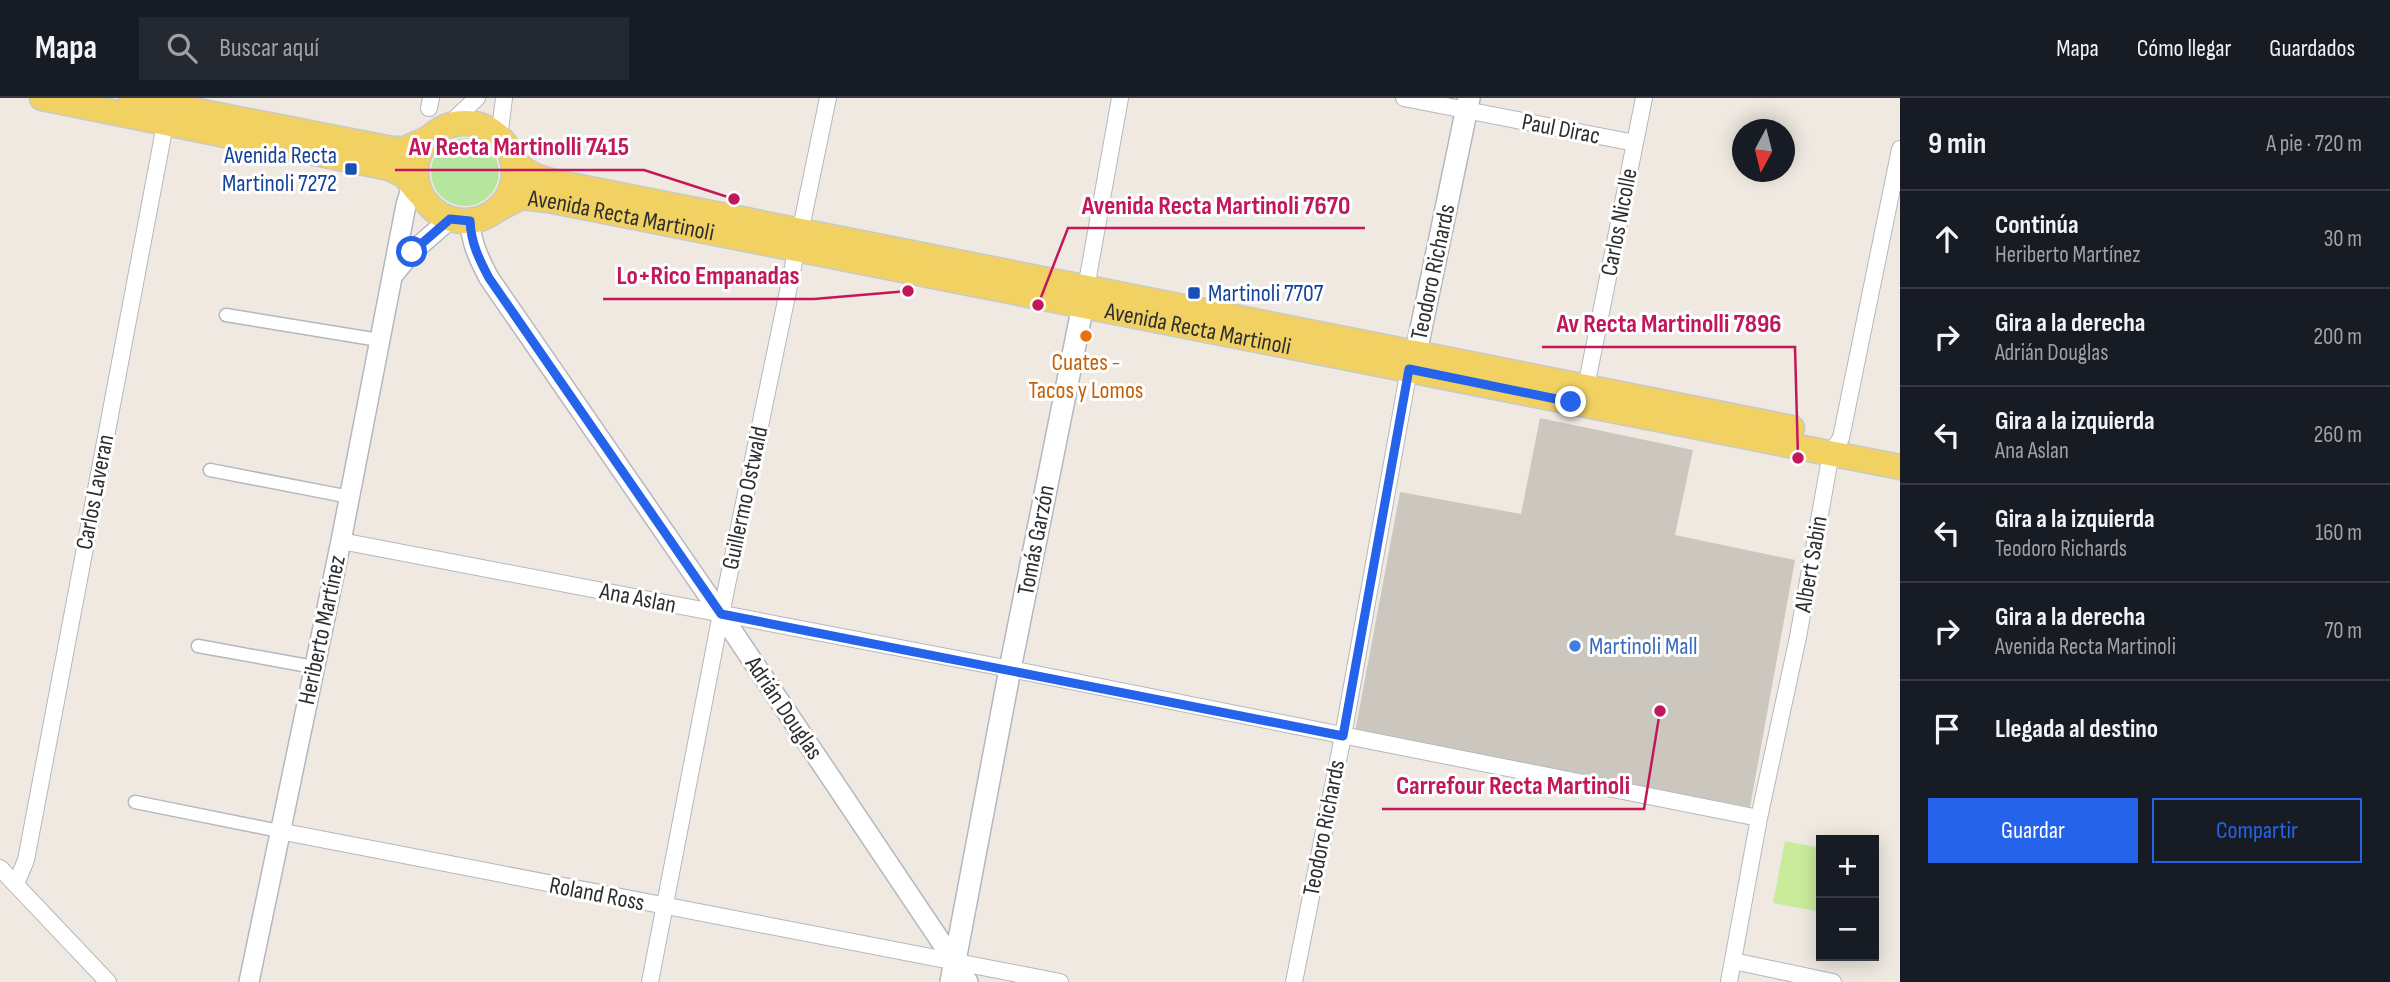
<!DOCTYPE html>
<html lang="es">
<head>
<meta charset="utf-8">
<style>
	body { margin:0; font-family:"Sofia Sans Condensed",sans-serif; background:#242831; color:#f1f3f6 }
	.controls { position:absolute; right:21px; bottom:21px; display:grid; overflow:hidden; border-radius:0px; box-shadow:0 4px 18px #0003 }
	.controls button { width:63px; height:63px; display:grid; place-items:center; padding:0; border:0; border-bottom:2px solid #363941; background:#171b24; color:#f1f3f6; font:35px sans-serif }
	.compass { position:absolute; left:1732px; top:21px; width:63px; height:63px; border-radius:50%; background:#171b24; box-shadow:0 4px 18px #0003; rotate:187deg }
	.stop { position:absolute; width:21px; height:21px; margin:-16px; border:5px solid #2563eb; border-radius:50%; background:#fff }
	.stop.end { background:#2563eb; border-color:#fff; box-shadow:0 2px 7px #0008 }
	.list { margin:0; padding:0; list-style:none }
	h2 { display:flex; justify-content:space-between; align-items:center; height:91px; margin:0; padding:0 28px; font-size:30px }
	h2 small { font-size:23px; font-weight:400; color:#9ea1a6 }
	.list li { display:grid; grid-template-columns:46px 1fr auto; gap:21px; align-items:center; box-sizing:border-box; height:98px; padding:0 28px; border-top:2px solid #363941 }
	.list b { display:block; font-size:26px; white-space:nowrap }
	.list p { margin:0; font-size:23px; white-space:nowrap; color:#9ea1a6 }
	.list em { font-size:23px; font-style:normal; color:#9ea1a6 }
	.actions { display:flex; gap:14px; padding:21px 28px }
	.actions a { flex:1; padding:16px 0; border:2px solid #2563eb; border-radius:0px; text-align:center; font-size:24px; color:#2563eb }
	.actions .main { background:#2563eb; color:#fff }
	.icon { flex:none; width:38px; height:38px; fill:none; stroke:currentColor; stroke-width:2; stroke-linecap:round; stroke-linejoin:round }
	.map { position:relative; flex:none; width:1900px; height:884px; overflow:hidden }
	header { display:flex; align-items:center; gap:42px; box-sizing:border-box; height:98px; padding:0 35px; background:#171b24; border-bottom:2px solid #363941 }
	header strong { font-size:33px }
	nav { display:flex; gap:38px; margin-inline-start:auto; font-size:24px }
	.search { width:490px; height:63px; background:#242831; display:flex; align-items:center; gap:18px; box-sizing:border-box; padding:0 24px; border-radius:0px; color:#9ea1a6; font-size:26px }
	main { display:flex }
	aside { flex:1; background:#171b24 }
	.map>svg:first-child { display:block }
</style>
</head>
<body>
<header>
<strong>Mapa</strong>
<div class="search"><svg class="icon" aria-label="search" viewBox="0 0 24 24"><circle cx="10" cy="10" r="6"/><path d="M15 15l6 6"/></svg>Buscar aquí</div>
<nav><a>Mapa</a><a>Cómo llegar</a><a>Guardados</a></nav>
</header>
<main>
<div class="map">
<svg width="1900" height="884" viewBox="0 0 1900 884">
	<rect width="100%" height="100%" fill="#efe9e1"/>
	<path fill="#b6e59e" d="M431 74a34 34 0 1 1 68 0a34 34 0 1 1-68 0Z"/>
	<path fill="#c9ec9a" d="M 1785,743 L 1821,750 L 1821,814 L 1773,805 Z"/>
	<path fill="#cbc7bf" d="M 1540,320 L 1693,352 L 1675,437 L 1795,462 L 1750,709 L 1355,634 L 1400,394 L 1521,416 Z"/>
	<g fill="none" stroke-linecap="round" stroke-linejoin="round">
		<g stroke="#b4b7c1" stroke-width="15">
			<path id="pedestrian" d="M 226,217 L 379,242
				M 210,372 L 350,399
				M 198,548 L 314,569
				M 135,704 L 279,733"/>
		</g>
		<g stroke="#b4b7c1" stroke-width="18">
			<path id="minor" d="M 1404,0 L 1635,45
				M 429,10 L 431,0
				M 446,29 L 477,0
				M 499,40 L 504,0
				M 1086,190 L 1120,0
				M 1586,289 L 1644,0
				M 341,443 L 1010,571 L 1759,720
				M 279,733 L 1060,884
				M 0,770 L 108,884
				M 16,786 L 26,762 L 167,16
				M 1733,863 L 1833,884
				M 650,884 L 721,516 L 828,0
				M 1294,884 L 1343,638 L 1409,271 L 1412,264
				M 1729,884 L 1759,720 L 1798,539 L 1831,355 L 1841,340 L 1900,51"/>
		</g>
		<g stroke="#b4b7c1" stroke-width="22">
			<path id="tertiary" d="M 470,123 C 471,145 479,161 489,180 L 721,516 L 968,884
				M 394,176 L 412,154 L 450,121
				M 249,884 L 341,443 L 406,107 L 415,77"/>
		</g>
		<g stroke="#b4b7c1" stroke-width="24">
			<path id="secondary" d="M 1416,255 L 1469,0
				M 951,884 L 1010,571 L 1086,192"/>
		</g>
		<g stroke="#c9c9c9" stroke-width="27">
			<g id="primary">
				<path d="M 42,0 L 389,70 L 404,77 L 419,95"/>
				<path d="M 131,0 L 392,51 L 405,51 L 429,40"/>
				<circle cx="465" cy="74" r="49"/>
				<path d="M 511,57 C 522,75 536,79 555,84 L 1792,330"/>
				<path id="s1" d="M 498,111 L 521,99 L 548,102 L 1900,369"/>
			</g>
		</g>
		<use href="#pedestrian" stroke="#fff" stroke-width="12"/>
		<use href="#minor" stroke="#fff" stroke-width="16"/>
		<use href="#tertiary" stroke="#fff" stroke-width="19"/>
		<use href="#secondary" stroke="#fff" stroke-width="21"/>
		<use href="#primary" stroke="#f2d163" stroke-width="24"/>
	</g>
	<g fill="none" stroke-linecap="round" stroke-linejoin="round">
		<path stroke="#2563eb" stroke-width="9" d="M 412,154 L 450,121 L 470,123 C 471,145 479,161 489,180 L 721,516 L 1343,638 L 1409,271 L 1571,304"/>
	</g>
	<g fill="#1a4fb4" stroke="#fff" stroke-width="2.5">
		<rect x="344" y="64" width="14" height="14" rx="3.5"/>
		<rect x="1187" y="188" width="14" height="14" rx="3.5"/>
	</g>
	<circle fill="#e8710a" stroke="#fff" stroke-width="2.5" cx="1086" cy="238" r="7"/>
	<circle fill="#3f7fe0" stroke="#fff" stroke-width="2.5" cx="1575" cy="548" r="7"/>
	<g text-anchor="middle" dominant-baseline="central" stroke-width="6" stroke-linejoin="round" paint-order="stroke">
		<g font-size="24" fill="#2e2e2e" stroke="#fff">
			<text transform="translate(1561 31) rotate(11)">Paul Dirac</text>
			<text stroke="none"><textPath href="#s1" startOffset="128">Avenida Recta Martinoli</textPath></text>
			<text transform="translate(1619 124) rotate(-79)">Carlos Nicolle</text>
			<text transform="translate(1433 174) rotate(-78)">Teodoro Richards</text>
			<text stroke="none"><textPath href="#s1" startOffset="716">Avenida Recta Martinoli</textPath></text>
			<text transform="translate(95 394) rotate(-79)">Carlos Laveran</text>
			<text transform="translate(745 400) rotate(-78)">Guillermo Ostwald</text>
			<text transform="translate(1036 442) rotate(-79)">Tomás Garzón</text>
			<text transform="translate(1811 466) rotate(-80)">Albert Sabin</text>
			<text transform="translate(638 500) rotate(11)">Ana Aslan</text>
			<text transform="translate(322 532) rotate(-78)">Heriberto Martínez</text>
			<text transform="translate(784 610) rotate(56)">Adrián Douglas</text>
			<text transform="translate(1324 730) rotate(-79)">Teodoro Richards</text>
			<text transform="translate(597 796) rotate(11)">Roland Ross</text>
		</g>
		<g font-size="24" fill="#164399" stroke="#fff" text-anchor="end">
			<text x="337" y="57">Avenida Recta<tspan x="337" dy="28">Martinoli 7272</tspan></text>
			<text x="1208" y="195" text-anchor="start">Martinoli 7707</text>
		</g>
		<g font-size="24" fill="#c56008" stroke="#fff">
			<text x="1086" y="264">Cuates -<tspan x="1086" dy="28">Tacos y Lomos</tspan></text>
		</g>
		<g font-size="24" fill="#366cbe" stroke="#fff" text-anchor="start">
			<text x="1589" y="548">Martinoli Mall</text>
		</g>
	</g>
	<path fill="none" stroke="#c2185b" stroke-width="2.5" d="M734 101L644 72H395M1038 207L1068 130H1365M908 193L814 201H603M1798 360L1795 249H1542M1660 613L1644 711H1382"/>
	<g fill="#c2185b" stroke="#fff" stroke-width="2.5">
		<circle cx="734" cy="101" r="7"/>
		<circle cx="1038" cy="207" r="7"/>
		<circle cx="908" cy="193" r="7"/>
		<circle cx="1798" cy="360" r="7"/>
		<circle cx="1660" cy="613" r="7"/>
	</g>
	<g font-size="26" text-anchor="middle" font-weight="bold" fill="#c2185b" stroke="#fff" stroke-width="6" stroke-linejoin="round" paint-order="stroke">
		<text x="519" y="57">Av Recta Martinolli 7415</text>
		<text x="1216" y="116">Avenida Recta Martinoli 7670</text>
		<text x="708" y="186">Lo+Rico Empanadas</text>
		<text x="1669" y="234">Av Recta Martinolli 7896</text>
		<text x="1513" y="696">Carrefour Recta Martinoli</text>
	</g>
</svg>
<div class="controls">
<button>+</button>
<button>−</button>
</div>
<svg class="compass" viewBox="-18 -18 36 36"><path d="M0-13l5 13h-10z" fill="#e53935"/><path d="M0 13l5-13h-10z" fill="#9ea1a6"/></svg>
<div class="stop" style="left:412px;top:154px"></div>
<div class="stop end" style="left:1571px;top:304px"></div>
</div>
<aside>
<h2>9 min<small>A pie · 720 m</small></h2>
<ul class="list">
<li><svg class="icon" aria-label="ahead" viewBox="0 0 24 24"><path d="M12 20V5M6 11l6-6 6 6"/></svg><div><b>Continúa</b><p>Heriberto Martínez</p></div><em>30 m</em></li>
<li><svg class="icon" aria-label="right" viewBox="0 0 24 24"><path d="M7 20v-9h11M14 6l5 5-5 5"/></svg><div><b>Gira a la derecha</b><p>Adrián Douglas</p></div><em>200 m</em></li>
<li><svg class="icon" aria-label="left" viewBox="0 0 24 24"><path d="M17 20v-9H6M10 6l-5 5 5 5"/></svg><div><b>Gira a la izquierda</b><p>Ana Aslan</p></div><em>260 m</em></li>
<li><svg class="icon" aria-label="left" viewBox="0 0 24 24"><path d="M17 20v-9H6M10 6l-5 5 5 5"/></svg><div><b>Gira a la izquierda</b><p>Teodoro Richards</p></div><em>160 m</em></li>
<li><svg class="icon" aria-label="right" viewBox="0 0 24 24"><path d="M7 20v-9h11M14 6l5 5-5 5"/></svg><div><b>Gira a la derecha</b><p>Avenida Recta Martinoli</p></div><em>70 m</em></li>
<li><svg class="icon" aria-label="arrive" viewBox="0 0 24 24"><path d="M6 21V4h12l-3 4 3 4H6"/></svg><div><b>Llegada al destino</b></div></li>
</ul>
<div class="actions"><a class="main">Guardar</a><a>Compartir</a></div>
</aside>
</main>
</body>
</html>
